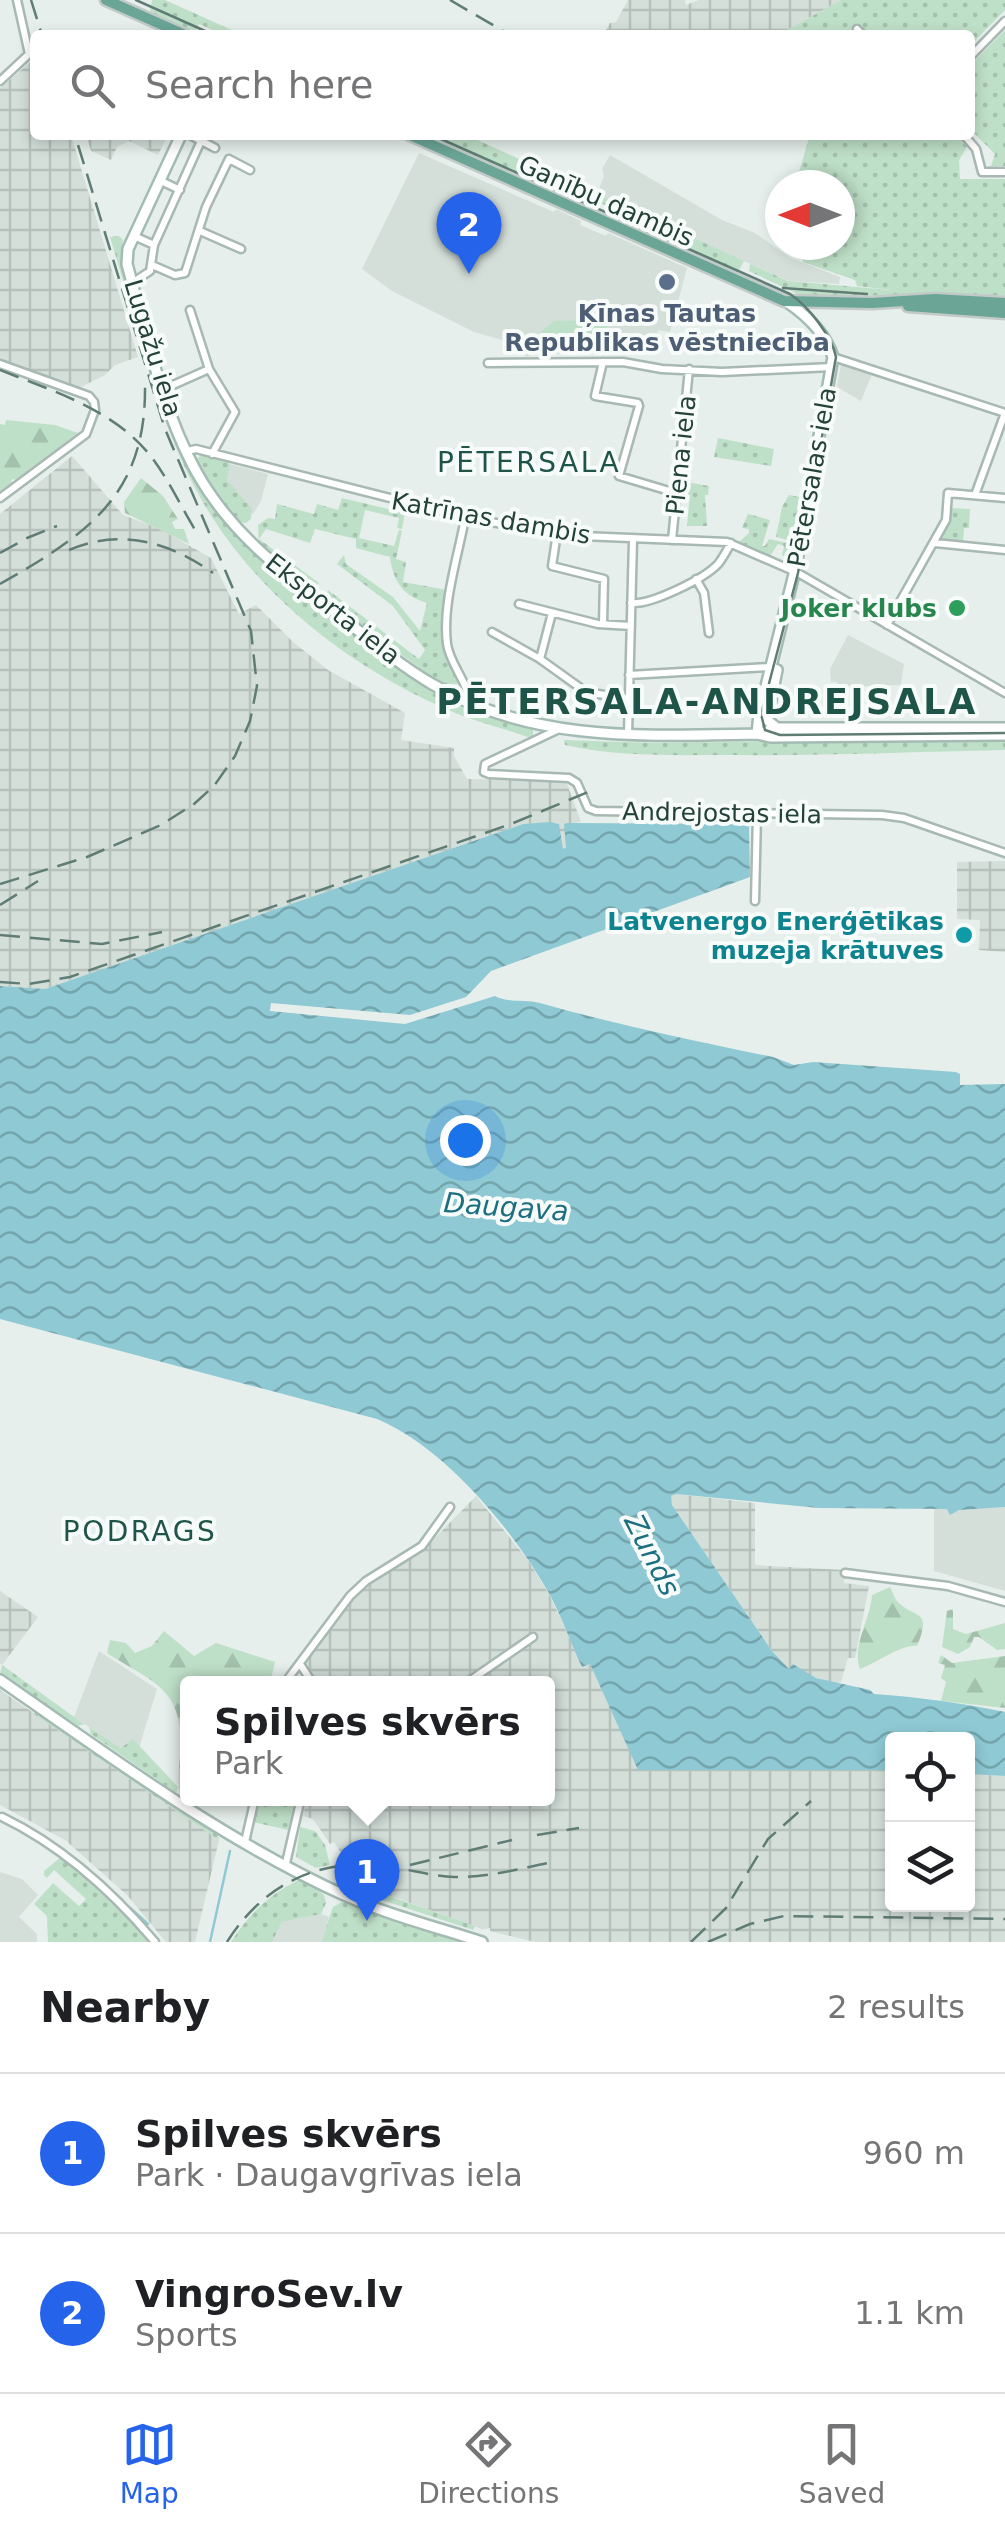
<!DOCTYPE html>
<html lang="en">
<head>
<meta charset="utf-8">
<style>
	body { margin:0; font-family:"DejaVu Sans",sans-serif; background:#f6f6f6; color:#202124 }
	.controls { position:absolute; right:30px; bottom:30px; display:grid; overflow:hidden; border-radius:10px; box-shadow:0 5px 15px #0003 }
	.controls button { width:90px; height:90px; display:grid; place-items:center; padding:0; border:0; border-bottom:2px solid #e0e0e0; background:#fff; color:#202124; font:50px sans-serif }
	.compass { position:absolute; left:765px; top:170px; width:90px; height:90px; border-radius:50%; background:#fff; box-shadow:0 5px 15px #0003; rotate:270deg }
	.you { position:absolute; left:465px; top:1140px; width:35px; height:35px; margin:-25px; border:8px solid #fff; border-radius:50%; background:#1a73e8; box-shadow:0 0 0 15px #1a73e833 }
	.badge { display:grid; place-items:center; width:65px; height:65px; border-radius:50%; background:#2563eb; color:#fff; font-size:32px; font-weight:700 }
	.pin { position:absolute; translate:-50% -82px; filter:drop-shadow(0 2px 5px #0008) }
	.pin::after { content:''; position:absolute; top:52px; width:35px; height:30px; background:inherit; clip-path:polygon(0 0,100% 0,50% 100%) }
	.popup { position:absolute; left:180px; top:1676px; width:375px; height:130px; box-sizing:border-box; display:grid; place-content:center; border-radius:10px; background:#fff; filter:drop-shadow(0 2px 8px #0005); font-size:32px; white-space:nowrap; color:#757577 }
	.popup b { font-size:38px; color:#202124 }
	.popup::after { content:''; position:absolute; left:50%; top:100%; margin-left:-20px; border:20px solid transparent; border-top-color:#fff }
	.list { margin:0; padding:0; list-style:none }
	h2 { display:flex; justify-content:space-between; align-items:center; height:130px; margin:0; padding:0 40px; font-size:42px }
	h2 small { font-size:32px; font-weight:400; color:#757577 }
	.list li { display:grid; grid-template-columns:65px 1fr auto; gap:30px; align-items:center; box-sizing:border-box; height:160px; padding:0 40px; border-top:2px solid #e0e0e0 }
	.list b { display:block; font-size:38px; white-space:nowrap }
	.list p { margin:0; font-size:32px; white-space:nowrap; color:#757577 }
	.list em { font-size:32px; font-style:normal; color:#757577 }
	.icon { flex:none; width:55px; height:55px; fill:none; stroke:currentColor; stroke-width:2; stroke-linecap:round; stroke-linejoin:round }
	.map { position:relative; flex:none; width:1005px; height:1942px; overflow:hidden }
	.search { position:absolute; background:#fff; box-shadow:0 5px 15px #0003; left:30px; right:30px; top:30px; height:110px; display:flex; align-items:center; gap:25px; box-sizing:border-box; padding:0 35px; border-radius:10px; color:#757577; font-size:38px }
	.sheet { height:450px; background:#fff }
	nav { display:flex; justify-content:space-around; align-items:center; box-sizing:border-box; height:140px; border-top:2px solid #e0e0e0; background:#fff; font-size:28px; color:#757577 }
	nav a { display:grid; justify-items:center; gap:5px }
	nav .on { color:#2563eb }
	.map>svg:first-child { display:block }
</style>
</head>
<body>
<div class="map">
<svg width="1005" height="1942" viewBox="0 0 1005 1942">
	<defs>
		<pattern id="industrial-grid" width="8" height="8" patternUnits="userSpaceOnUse" patternTransform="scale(2.5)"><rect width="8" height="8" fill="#d4dfda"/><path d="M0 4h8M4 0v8" fill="none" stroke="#b6c1bc"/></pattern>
		<pattern id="green-dots" width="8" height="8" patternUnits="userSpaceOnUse" patternTransform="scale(2.5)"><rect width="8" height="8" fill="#bfe0c8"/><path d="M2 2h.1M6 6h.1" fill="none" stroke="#a4c1ad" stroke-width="1.8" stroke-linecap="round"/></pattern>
		<pattern id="forest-firs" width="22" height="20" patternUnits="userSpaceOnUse" patternTransform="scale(2.5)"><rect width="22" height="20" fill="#bfe0c8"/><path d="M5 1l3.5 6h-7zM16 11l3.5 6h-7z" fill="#a4c1ad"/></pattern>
		<pattern id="water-waves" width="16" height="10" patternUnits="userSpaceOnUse" patternTransform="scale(2.5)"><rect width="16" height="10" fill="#8ec9d4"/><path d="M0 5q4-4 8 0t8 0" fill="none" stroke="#74a5ad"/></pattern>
	</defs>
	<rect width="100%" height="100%" fill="#e6efeb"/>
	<path fill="#d4dfda" d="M 419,153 L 554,212 L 556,209 L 581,221 L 580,225 L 606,236 L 608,233 L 687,268 L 670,332 L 658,330 L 657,334 L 651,333 L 647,343 L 628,341 L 625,354 L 536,354 L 525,357 L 527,352 L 509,342 L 474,332 L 392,291 L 362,269 Z
		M 610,155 L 722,220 L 755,233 L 791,258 L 840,277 L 839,284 L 789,281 L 596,196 L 604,176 L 602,169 Z
		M 841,365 L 872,374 L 861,401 L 837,387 Z
		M 230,464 L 268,474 L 261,501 L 253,514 L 227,480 Z
		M 848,635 L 904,664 L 901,685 L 837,687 L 837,682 L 831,682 L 830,669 Z
		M 1005,1507 L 1005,1591 L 934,1571 L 934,1509 Z
		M 99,1651 L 157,1689 L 136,1758 L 74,1717 Z
		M 0,1872 L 22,1879 L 38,1895 L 19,1917 L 37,1934 L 37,1942 L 0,1942 Z
		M 321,1914 L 329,1917 L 321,1942 L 272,1942 L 282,1922 Z"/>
	<path fill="url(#industrial-grid)" d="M 628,0 L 685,0 L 686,5 L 699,0 L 841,0 L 778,35 L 603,35 L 610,23 L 616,22 Z
		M 35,58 L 35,135 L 71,135 L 138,357 L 115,365 L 105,375 L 75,390 L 0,359 L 0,88 Z
		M 86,135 L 168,135 L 158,155 L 129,141 L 117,147 L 111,160 L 91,151 Z
		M 72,456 L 123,515 L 158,528 L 211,558 L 239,614 L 256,605 L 292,641 L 328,670 L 405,713 L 401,740 L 454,748 L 454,756 L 467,779 L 566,781 L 581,822 L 567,824 L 566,849 L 562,849 L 558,823 L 523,824 L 45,989 L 0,986 L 0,514 Z
		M 1005,861 L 1005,952 L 979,950 L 980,920 L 957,919 L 957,862 Z
		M 675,1494 L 755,1503 L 755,1565 L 845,1570 L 844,1583 L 869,1586 L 855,1658 L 848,1658 L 841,1682 L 836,1684 L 789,1669 L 772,1651 L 672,1505 L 671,1496 Z
		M 476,1496 L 528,1560 L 550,1596 L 583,1667 L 590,1664 L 639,1770 L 887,1770 L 887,1774 L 892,1774 L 892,1904 L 968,1904 L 968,1774 L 1005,1776 L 1005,1942 L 535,1942 L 490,1931 L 490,1928 L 482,1929 L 349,1881 L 351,1862 L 347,1862 L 334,1842 L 330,1844 L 313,1819 L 303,1816 L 307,1799 L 547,1798 L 547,1684 L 315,1683 L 305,1661 L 360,1590 L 431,1542 Z
		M 0,1591 L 38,1617 L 2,1665 L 0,1663 Z
		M 0,1690 L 219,1840 L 195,1942 L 166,1942 L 127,1895 L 65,1840 L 0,1805 Z"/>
	<path fill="url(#green-dots)" d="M 152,0 L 165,0 L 234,31 L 236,35 L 224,35 L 199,24 L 195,32 L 150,12 Z
		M 841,0 L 1005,0 L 1005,10 L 970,46 L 970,35 L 778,35 Z
		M 1005,30 L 1005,166 L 991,166 L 995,154 L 970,129 L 970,66 Z
		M 440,135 L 466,135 L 610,200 L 607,206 L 573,191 L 569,198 L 440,141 Z
		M 810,135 L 956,135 L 967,147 L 959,160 L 960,179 L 1005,179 L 1005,300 L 936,295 L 802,296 L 749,271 L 750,264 L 788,281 L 892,290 L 857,286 L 855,280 L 803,262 L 801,245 L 840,245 L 840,185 L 795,185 Z
		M 615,202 L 744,261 L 738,272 L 734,272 L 615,219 L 610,215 Z
		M 119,236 L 123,240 L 122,256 L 128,282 L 170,420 L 205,491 L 233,531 L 274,571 L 421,681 L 469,707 L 533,728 L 533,739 C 507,729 479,723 453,712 C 342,665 238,581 186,470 C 152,396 134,314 110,237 Z
		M 718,438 L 774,449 L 771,466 L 714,457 Z
		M 201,455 L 227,461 L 230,465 L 227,480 L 252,509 L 251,519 L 246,523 L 234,521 L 195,461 Z
		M 681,481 L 709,486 L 708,495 L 705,495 L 707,526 L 687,526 L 690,495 L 680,494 Z
		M 789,495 L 805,498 L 796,542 L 776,537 L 782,507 Z
		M 342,498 L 405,513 L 402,529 L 397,528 L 399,518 L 365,510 L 359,538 L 394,546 L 399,530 L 402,531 L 396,559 L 406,562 L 403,582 L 447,590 L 444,645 L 459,683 L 449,688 L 433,678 L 325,598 L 328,590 L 419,659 L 425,650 L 393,606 L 337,564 L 344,555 L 346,564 L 393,597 L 420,631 L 427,603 C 403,596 393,581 390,557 L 356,548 L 356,539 L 315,529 L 310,543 L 266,529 L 259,539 L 319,583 L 313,590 L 259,546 L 258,525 L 268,518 L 275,519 L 277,504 L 314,514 L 317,504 L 338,510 Z
		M 950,508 L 970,509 L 969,528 L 964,528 L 963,543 L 942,541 Z
		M 748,514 L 770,520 L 762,546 L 765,546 L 769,539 L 797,545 L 796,549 L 787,551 L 786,557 L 782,555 L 784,546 L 778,544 L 770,556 L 739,542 L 749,533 L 749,529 L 742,528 Z
		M 1005,738 L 1005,750 C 912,752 820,756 727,755 C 673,755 619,757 565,745 L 564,740 L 654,743 Z
		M 2,1665 L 84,1724 L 78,1726 L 0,1674 Z
		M 38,1712 L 217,1833 L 219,1840 L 34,1714 Z
		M 89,1727 L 121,1748 L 133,1739 L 178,1787 L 176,1793 L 91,1734 Z
		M 258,1799 L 295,1799 L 288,1830 L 253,1822 Z
		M 300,1827 L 315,1831 L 325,1845 L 330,1865 L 316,1868 L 296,1857 Z
		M 61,1857 L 128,1917 L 150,1942 L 48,1942 L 47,1916 L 34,1904 L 53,1883 L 79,1906 L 86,1899 L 54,1870 L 47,1878 L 44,1875 L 44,1871 Z
		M 348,1877 L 360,1886 L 475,1926 L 473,1930 L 382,1900 L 346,1883 Z
		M 303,1878 L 324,1895 L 326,1903 L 321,1914 L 282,1922 L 272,1942 L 231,1942 C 250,1912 271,1893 303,1878 Z
		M 342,1902 L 469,1942 L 321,1942 L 333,1907 Z"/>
	<path fill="url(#forest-firs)" d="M 6,420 L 55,425 L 78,433 L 17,480 L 12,479 L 11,486 L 0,495 L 0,424 L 5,425 Z
		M 141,478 L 163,496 L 178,519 L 172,522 L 175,529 L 184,529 L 189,544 L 125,513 L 124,502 Z
		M 890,1587 C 893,1592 894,1598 898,1602 C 914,1619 933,1608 917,1646 C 902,1644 877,1663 860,1669 C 851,1647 871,1618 872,1595 Z
		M 953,1609 L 953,1629 L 966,1634 L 1005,1623 L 1005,1649 L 997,1650 L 979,1637 L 974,1637 L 970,1647 L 958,1654 L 942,1647 L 947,1611 Z
		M 164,1631 L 194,1656 L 216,1643 L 275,1662 L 270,1683 L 187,1684 L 187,1797 L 180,1793 C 177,1775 180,1763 181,1745 C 181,1686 151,1682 107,1653 L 110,1640 L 126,1643 L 135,1653 L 152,1646 Z
		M 941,1655 L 952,1663 L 1005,1656 L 1005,1708 L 941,1701 L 946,1682 L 941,1678 L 945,1665 L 938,1663 Z"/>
	<path fill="#bfe0c8" d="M 554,321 L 591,320 L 606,324 L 611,337 L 606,346 L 619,346 L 619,350 L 536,352 L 536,348 L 545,348 L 541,343 L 541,332 Z"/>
	<path fill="url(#water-waves)" d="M 550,822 L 559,824 L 563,849 L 566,848 L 564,824 L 567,823 L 749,824 L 750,877 L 491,971 L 466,997 L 410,1015 L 271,1003 L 270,1011 L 405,1024 L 495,996 C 507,1003 525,999 540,1003 C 614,1024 694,1041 773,1057 L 794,1065 L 813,1062 L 956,1072 L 960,1074 L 960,1085 L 1005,1084 L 1005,1507 L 959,1510 L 950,1515 L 947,1509 L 819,1508 L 676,1494 L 671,1496 L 672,1505 L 772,1651 L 789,1669 L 793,1664 L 816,1678 L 870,1690 L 874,1694 C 918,1697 962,1703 1005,1712 L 1005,1776 L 968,1774 L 968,1740 L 892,1740 L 892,1774 L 887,1774 L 886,1770 L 638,1770 L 590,1664 L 582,1667 C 571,1644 563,1620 551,1597 C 515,1532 446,1448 377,1419 L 0,1319 L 0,986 L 45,989 L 523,824 Z"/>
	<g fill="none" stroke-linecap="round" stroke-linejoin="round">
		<path stroke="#8ec9d4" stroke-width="2.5" d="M 82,1864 L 124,1903
			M 129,1907 L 148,1924
			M 210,1942 L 230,1851"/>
		<g stroke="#a8b8b2" stroke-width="11">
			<path id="street" d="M 857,29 L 863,35
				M 970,57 L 1005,21
				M 0,81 L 29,54 L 17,0
				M 190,135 L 215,148
				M 964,135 L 976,149 L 982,172 L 1005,172
				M 159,180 L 180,190
				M 200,231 L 241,249
				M 134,236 L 154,245
				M 152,265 L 175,275 L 185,273 L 206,207 L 229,159 L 250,170
				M 132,283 L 150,271 L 154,245 L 201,141
				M 190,310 L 209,369 L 235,412 L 212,454
				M 833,357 L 1005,413
				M 603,362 L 595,396 L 638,403 L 639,406 L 619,476 L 676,493
				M 488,363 L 623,362 L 662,369 L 722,372 L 832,367
				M 0,364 L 89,396 L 94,402 L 95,410 L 86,434 L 0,498
				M 164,389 L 209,369
				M 187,451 L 196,449 L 477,520 L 582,536 L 727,542 L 798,573 L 1005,693
				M 975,495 L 1005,413
				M 465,518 C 458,557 442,604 447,644 C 450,665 469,683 469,703
				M 557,533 L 552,566 L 604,579 L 603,624
				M 672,540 L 689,369
				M 935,543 L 1005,550
				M 696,579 L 704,593 L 709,633
				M 631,603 C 651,605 704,579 718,564 C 723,558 727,550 731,543
				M 519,604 L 598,624 L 631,626
				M 887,625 L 946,520 L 948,493 L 1005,498
				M 492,632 L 540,659 L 586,692 L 629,699
				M 540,659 L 552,613
				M 629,675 L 770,667
				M 559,729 L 485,764 L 484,772 L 489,774 L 569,778 L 577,783 L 588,808 L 596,811 L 882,815 L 904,818 L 1005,853
				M 628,734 L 633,540
				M 755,901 L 757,814
				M 845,1573 L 948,1586 L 1005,1602
				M 300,1664 L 313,1684
				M 284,1684 L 350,1596 L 366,1581 L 422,1546 L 450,1507
				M 465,1684 L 533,1637
				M 2,1817 C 62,1846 112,1891 155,1942
				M 245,1842 L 255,1798
				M 286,1863 L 301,1798"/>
		</g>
		<g stroke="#a4bbb3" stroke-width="14">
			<path id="secondary" d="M 181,135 L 128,249 L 127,264 C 146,333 162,410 197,473 C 229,530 277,568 329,607 C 362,633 396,663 432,684 C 532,743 646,736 757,734 L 771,737 L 1005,735
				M 770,667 L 777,670 L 767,720 L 777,728
				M 760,733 L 777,728 L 1005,728
				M 757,734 L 759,714 L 796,566 L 833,357 C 826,334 806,315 787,302
				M 0,1680 C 111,1757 221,1839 344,1895 C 388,1915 436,1927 482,1942"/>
		</g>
		<g stroke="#c2cac8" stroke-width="15">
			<path id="primary" d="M 106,0 L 185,35
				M 410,135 L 784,301 L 872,303 L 935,299 L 1005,303
				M 908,306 L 1005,313"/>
		</g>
		<use href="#street" stroke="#fff" stroke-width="6"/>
		<use href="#secondary" stroke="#fff" stroke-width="9"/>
		<use href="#primary" stroke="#6aa596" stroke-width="10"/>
		<path stroke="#5f7d75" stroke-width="2.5" d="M 136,0 L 214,35
			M 432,135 L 790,294 C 808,306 832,336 836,357 L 798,573 L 761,714 L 765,730 L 780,735 L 1005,733
			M 783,288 L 867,294"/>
		<path stroke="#5f7d75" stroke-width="2.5" stroke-dasharray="20 10" stroke-linecap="butt" d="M 31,0 L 42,35
			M 450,0 L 510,35
			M 0,370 C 55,392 116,410 153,459 C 170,482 182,509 197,533
			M 69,550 C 120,528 170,542 213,573
			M 0,553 L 27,538 L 57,526
			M 0,584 C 86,535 146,496 145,387
			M 0,884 L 87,857 L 161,825 L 194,804 L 214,786 L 235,756 L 250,721 L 257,686 L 251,631 L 165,429 L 75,135
			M 0,905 L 38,881
			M 0,935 L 102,944 L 162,932
			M 0,982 L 29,984 L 70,977 L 511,824 L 588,792
			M 537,1835 L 579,1828
			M 410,1865 L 512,1840
			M 227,1942 C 262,1886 318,1857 385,1866 C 408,1869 430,1876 454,1877 C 487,1878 521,1868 554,1862
			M 691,1942 L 726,1908 L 768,1839 L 811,1801
			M 708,1942 L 750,1924 L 784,1916 L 1005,1919"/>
	</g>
	<circle fill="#5c6f8a" stroke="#f7fbf9" stroke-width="4" cx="667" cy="282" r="10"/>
	<circle fill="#2e9e5b" stroke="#f7fbf9" stroke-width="4" cx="957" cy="608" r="10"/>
	<circle fill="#0f9aa8" stroke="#f7fbf9" stroke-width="4" cx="964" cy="935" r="10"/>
	<g text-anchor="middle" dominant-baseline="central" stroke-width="8" stroke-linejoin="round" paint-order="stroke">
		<g font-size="25" fill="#24423a" stroke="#f7fbf9">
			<text transform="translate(606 201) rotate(24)">Ganību dambis</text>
			<text transform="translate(153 348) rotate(73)">Lugažu iela</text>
			<text transform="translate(681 455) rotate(-84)">Piena iela</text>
			<text transform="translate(812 477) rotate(-80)">Pētersalas iela</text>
			<text transform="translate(491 518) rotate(10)">Katrīnas dambis</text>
			<text transform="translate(333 609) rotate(38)">Eksporta iela</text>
			<text transform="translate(722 813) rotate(1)">Andrejostas iela</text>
		</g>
		<g font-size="25" font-weight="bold" fill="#4e5e75" stroke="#f7fbf9">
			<text x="667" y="313">Ķīnas Tautas<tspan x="667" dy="29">Republikas vēstniecība</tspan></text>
		</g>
		<g font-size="25" font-weight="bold" fill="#27864d" stroke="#f7fbf9" text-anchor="end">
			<text x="937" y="608">Joker klubs</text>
		</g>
		<g font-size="25" font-weight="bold" fill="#0d838f" stroke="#f7fbf9" text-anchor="end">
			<text x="944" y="921">Latvenergo Enerģētikas<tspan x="944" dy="29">muzeja krātuves</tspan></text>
		</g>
		<g font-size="28" letter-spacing="2.5" fill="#1f5548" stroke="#f7fbf9">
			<text x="529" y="462">PĒTERSALA</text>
			<text x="140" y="1531">PODRAGS</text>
		</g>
		<g font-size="28" font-style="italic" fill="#1c6f80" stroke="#f7fbf9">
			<text transform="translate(506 1207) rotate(4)">Daugava</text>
			<text transform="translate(652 1555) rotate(63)">Zunds</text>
		</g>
		<g font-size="35" font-weight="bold" letter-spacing="2.5" fill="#1f5548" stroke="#f7fbf9">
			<text x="707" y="702">PĒTERSALA-ANDREJSALA</text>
		</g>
	</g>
</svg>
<div class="controls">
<button><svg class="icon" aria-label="locate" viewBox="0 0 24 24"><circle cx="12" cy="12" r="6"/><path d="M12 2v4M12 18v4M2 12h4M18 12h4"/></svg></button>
<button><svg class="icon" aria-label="layers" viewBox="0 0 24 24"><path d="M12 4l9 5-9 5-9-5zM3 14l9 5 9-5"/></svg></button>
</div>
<svg class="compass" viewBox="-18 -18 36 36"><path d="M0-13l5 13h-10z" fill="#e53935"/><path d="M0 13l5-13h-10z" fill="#757577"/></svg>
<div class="you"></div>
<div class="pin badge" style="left:367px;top:1921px">1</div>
<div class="popup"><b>Spilves skvērs</b>Park</div>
<div class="pin badge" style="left:469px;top:274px">2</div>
<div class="search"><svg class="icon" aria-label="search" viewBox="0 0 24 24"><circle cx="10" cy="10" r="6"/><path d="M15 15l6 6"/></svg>Search here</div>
</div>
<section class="sheet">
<h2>Nearby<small>2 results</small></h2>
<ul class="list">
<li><span class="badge">1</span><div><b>Spilves skvērs</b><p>Park · Daugavgrīvas iela</p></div><em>960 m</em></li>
<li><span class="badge">2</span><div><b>VingroSev.lv</b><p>Sports</p></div><em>1.1 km</em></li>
</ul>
</section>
<nav>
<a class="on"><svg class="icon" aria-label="map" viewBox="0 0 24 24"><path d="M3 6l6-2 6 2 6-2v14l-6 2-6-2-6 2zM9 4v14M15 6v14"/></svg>Map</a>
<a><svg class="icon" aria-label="directions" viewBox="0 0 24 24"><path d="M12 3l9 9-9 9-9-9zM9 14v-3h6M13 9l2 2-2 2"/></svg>Directions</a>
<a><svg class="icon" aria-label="saved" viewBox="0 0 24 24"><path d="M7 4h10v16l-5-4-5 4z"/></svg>Saved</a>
</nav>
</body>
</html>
